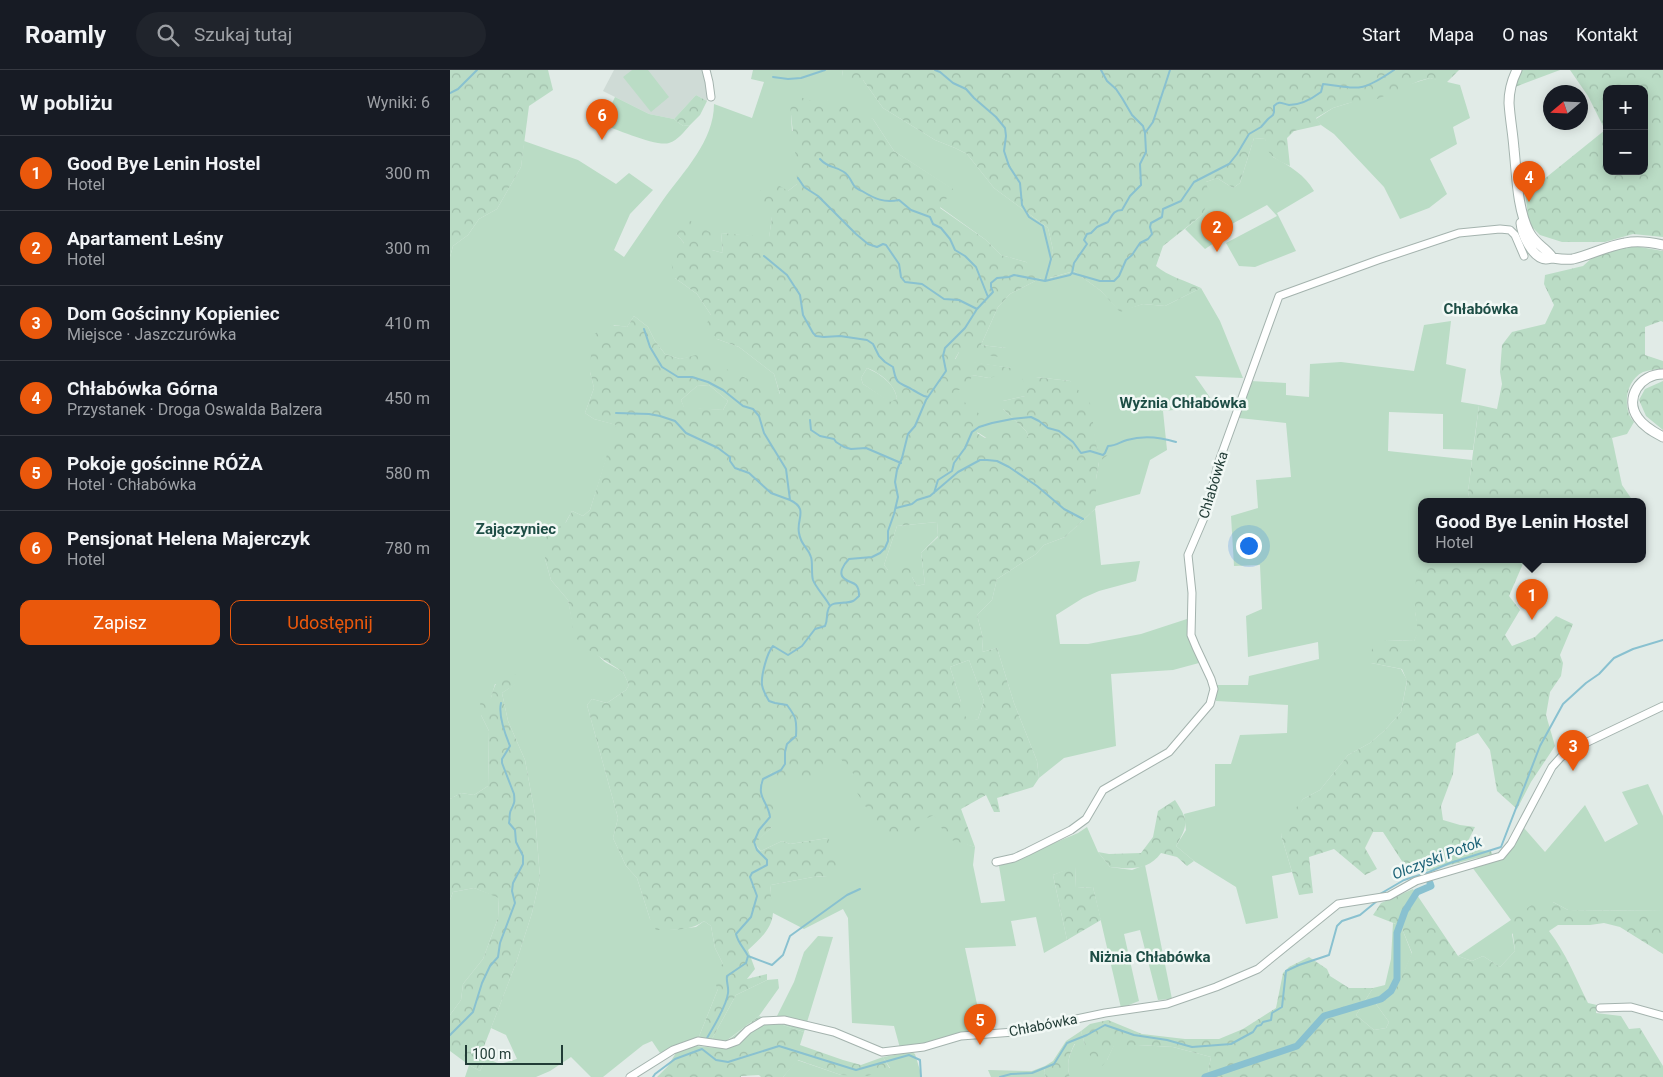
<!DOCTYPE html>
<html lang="pl">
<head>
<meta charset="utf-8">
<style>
	body { margin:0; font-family:Roboto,sans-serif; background:#20242c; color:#f1f3f6 }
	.controls { position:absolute; right:15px; top:15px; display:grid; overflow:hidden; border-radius:10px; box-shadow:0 2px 12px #0003 }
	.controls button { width:45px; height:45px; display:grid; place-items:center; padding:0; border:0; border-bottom:1px solid #363941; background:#171b24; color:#f1f3f6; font:25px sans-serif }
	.compass { position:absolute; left:1093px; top:15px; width:45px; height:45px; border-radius:50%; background:#171b24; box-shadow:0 2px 12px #0003; rotate:251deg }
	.scale { position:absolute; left:15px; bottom:12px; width:98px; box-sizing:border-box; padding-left:5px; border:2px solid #213c36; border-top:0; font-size:14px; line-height:18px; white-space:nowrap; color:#213c36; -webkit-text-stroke:4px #f1f8f5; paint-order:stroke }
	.you { position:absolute; left:798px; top:475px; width:18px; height:18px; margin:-12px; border:4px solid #fff; border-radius:50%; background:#1a73e8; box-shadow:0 0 0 8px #1a73e833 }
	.badge { display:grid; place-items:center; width:32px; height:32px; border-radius:50%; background:#ea580c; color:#fff; font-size:16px; font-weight:700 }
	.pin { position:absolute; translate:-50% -41px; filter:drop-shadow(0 1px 2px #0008) }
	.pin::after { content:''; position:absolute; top:26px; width:18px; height:15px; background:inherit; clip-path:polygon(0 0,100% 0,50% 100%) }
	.popup { position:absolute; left:968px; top:428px; width:228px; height:65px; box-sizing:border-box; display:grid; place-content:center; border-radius:10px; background:#171b24; filter:drop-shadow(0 1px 4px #0005); font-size:16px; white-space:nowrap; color:#9ea1a6 }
	.popup b { font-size:19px; color:#f1f3f6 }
	.popup::after { content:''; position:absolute; left:50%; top:100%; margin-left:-10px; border:10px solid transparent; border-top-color:#171b24 }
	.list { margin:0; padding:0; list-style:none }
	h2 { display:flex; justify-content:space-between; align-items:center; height:65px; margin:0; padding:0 20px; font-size:21px }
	h2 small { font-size:16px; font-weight:400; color:#9ea1a6 }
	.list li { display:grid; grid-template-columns:32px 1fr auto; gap:15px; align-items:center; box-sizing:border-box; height:75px; padding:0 20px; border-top:1px solid #363941 }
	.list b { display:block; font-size:19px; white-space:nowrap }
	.list p { margin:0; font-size:16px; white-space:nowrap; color:#9ea1a6 }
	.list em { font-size:16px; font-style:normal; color:#9ea1a6 }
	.actions { display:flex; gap:10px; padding:15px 20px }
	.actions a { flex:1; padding:11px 0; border:1px solid #ea580c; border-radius:10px; text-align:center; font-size:18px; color:#ea580c }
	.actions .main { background:#ea580c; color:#fff }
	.icon { flex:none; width:28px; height:28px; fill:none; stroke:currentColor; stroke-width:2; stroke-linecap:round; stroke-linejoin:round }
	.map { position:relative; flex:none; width:1213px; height:1007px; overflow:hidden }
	header { display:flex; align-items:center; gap:30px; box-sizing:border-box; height:70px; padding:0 25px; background:#171b24; border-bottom:1px solid #363941 }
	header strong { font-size:24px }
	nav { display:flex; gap:28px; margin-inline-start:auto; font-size:18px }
	.search { width:350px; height:45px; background:#20242c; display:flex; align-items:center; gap:12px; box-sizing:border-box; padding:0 18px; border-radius:28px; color:#9ea1a6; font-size:19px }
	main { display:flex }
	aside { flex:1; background:#171b24 }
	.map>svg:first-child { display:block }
</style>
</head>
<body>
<header>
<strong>Roamly</strong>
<div class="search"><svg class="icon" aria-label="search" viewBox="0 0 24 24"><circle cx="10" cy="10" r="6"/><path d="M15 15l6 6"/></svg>Szukaj tutaj</div>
<nav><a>Start</a><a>Mapa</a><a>O nas</a><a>Kontakt</a></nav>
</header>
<main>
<aside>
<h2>W pobliżu<small>Wyniki: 6</small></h2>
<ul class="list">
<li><span class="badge">1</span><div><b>Good Bye Lenin Hostel</b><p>Hotel</p></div><em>300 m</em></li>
<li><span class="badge">2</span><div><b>Apartament Leśny</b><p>Hotel</p></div><em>300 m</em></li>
<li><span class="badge">3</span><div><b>Dom Gościnny Kopieniec</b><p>Miejsce · Jaszczurówka</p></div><em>410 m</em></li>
<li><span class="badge">4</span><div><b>Chłabówka Górna</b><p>Przystanek · Droga Oswalda Balzera</p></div><em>450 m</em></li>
<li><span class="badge">5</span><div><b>Pokoje gościnne RÓŻA</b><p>Hotel · Chłabówka</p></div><em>580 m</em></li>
<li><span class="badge">6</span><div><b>Pensjonat Helena Majerczyk</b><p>Hotel</p></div><em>780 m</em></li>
</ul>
<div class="actions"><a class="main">Zapisz</a><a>Udostępnij</a></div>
</aside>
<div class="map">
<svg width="1213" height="1007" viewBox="0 0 1213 1007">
	<defs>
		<pattern id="forest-crowns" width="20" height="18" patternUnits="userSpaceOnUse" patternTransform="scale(1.25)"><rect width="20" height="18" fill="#badcc5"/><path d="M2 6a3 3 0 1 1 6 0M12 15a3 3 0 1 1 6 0" fill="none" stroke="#a0beaa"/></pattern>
	</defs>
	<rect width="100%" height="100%" fill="#e1ebe7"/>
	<path fill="#cfdbd6" d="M 164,0 L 253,0 L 258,18 L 257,31 L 246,25 L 224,49 L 199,44 L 153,21 Z"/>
	<path fill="#badcc5" d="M 182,0 L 198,0 L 219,27 L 201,42 L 173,7 Z
		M 303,0 L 393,0 L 392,6 L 413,10 L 433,38 L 485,70 L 505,78 L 517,84 L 544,118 L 598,158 L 603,180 L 600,208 L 624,201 L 651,221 L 670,241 L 693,234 L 715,236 L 751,218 L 770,251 L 793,308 L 745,306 L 766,336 L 713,341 L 717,380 L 700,390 L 690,424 L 646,436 L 646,409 L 649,392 L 644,364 L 620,311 L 586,307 L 575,326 L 553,331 L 553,339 L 576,361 L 579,367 L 554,379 L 527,362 L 465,353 L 522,305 L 539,308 L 561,298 L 505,290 L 509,282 L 556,278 L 531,275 L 548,237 L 560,224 L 591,208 L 576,192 L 551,185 L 536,170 L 490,137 L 502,119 L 444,81 L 423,49 L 386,39 L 341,45 L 342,61 L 362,57 L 347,114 L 338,121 L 322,147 L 319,168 L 271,163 L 273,183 L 262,180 L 226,163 L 234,173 L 225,208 L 247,224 L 261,245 L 267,269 L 289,277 L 324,304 L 330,325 L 246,286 L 230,289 L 215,284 L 205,271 L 198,257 L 184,246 L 177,257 L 164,255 L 140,302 L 144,318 L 135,343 L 144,349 L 167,355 L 140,440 L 133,446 L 122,441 L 95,489 L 101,510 L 118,530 L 125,564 L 155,592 L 173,602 L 179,615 L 176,620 L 157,633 L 142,629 L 137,635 L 168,748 L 163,768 L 176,796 L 187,808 L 200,849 L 220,860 L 246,857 L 254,851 L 261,856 L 265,878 L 273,894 L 268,919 L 248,969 L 235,973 L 210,983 L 202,971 L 193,975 L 153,1007 L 141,1007 L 121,987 L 100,1001 L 86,1007 L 15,1007 L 19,995 L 30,1001 L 36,988 L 50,994 L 67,989 L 56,965 L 41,958 L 66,893 L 82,843 L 90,808 L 85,744 L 75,690 L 58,651 L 52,623 L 65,614 L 45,614 L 41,628 L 31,645 L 39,661 L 38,716 L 24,725 L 11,723 L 0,729 L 0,187 L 3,176 L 18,165 L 29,149 L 47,139 L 71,97 L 74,71 L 128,90 L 166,114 L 179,103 L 203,120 L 180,144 L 164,180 L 174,187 C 187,168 200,149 213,130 C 234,101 264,71 264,34 L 302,48 L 314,12 L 301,9 Z
		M 980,8 L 1010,15 L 1020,48 L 1003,57 L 1007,74 L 980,89 L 997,124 L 979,138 L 950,149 L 934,117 L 884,64 L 871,55 L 866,49 L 883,38 Z
		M 165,27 L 199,44 L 224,49 L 233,56 L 240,55 C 234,62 228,70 219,73 C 207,77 165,59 152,54 Z
		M 804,68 L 815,69 L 823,87 C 840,96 855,105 864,121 L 827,143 L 846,181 L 805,197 L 789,196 L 776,173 L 827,146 L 817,135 L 780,155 L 776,165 L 755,179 L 735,159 L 752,145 L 756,112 L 767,108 L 783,118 L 790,113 Z
		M 1001,251 L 996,294 L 1016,299 L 1011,332 L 1029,335 L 1023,380 L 993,379 L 993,344 L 939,342 L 938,381 L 1022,390 L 1018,422 L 1020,431 L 972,431 L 972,489 L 982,489 L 974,494 L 965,542 L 969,561 L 964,571 L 937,570 L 921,593 L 951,599 L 957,610 L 951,642 L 935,660 L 920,673 L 898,685 L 870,720 L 853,729 L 831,765 L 842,802 L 822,806 L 828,848 L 796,854 L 786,817 L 744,791 L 726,776 L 736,760 L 734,744 L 765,736 L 765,694 L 781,694 L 790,665 L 837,663 L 838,635 L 766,631 L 766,615 L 798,615 L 799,606 L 869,589 L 868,572 L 798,587 L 796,546 L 812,539 L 810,495 L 784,496 L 781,446 L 808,438 L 806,410 L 841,407 L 836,353 L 789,348 L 801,311 L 836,313 L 836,325 L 859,327 L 860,294 L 891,292 L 964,301 L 974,255 Z
		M 417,298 C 430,304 444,313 447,328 L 441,333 L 413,314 L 411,308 Z
		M 259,315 L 278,331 L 273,340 L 234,338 L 231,330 L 247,316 Z
		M 645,439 L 651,495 L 690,491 L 686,511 L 649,521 L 633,528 L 606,545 L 610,574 L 638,574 L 691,564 L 740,548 L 740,571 L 749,593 L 723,600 L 661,604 L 666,676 L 614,688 L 589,708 L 587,691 L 564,633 L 547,578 L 532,582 L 533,568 L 527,545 L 542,530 L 547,509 L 586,484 L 594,475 L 615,467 Z
		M 487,452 L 488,466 L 471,483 L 475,514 L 467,516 L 462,507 L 438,500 L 434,495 L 447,456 Z
		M 519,590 L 534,631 L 528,649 L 519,652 L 511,739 L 514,773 L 525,777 L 523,795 L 531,833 L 555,831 L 549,796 L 628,763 L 637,757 L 648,782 L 660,797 L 682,800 L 695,795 L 722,929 L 708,930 L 690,860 L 674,864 L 689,931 L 671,938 L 643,817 L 626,818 L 625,797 L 603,805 L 617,870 L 594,883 L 586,847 L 561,851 L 566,876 L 515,878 L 533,962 L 476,975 L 450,978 L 444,956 L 402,953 L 398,848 L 393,839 L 354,859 L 323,843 L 320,825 L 321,815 L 363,807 L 377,806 L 378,768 L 340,774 L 332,771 L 311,781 L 304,773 L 322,757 L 310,712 L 322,702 L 379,690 L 511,632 L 500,597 Z
		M 1198,714 L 1213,746 L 1213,841 L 1118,840 L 1103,832 L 1062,864 L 1065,881 L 1050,897 L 1033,886 L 1022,891 L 1008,886 L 1061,850 L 1022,797 L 1057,784 L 1074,758 L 1095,782 L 1135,735 L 1155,772 L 1188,754 L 1172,722 Z
		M 24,818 L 49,827 L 48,848 L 33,889 L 13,914 L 11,930 L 0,945 L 0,830 L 3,822 Z
		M 943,853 L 951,856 L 962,884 C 952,905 949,922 926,934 L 939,952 L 936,958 L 924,960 L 906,945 L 923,918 L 935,915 L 941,889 Z
		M 368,866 L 383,867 L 354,962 L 324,952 L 344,912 L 354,882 Z
		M 328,909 L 329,918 L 309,946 L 276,971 L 262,969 L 286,925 L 317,910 Z
		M 631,961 L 635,975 L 657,990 L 664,975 L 688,975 L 723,977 L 761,987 L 757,1007 L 620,1007 C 616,994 619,985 625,974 L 616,971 Z
		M 462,982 L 465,984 L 472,1007 L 333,1007 L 347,990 L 391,1005 L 440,998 L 433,987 Z
		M 595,996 L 594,1003 L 596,1007 L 541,1007 L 538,1000 L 582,1001 Z"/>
	<path fill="url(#forest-crowns)" fill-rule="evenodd" d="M 0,0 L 98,0 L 103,20 L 79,36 L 71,97 L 47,139 L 29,149 L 18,165 L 3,176 L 0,187 Z
		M 393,0 L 1009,0 L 996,13 L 980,8 L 969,11 L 925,30 L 899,33 L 883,38 L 866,48 L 871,55 L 844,61 L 837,68 L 840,96 C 825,89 817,86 815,69 L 804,68 L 790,113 L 783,118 L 767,108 L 756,112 L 760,128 L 752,145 L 713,176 L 706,196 C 718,206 736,211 751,218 L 715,236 L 693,234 L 670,242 L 651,221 L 624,201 L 599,208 L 603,180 L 598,158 L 544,118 L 517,84 L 505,78 L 485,70 L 433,38 L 413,10 L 400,16 L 392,6 Z
		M 1071,0 L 1110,0 L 1065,17 Z
		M 1120,0 L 1213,0 L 1213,167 L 1183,164 L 1155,172 L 1112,172 L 1090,165 L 1079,154 L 1073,105 L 1080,103 L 1088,114 L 1155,60 L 1138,26 ZM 1157,19 L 1194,19 L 1194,101 L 1157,101 Z
		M 246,25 L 257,31 L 250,45 L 240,55 L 233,56 L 224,49 Z
		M 350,27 L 386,39 L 397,33 L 423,49 L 444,81 L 503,119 L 490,138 L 536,170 L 551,185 L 576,192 L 591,202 L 591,208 L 560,224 L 548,237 L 531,275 L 556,278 L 559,288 L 509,282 L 505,289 L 561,298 L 562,302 L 539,308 L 522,305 L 518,320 L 507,320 L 509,330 L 516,333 L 537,350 L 527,363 L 535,368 L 550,361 L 579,367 L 576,361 L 553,339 L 553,331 L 575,326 L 572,303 L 586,307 L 620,311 L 640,333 L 647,379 L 657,377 L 659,384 L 649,392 L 646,409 L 646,436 L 645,439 L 615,467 L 594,475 L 586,484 L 547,509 L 542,530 L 527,545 L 533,568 L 532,582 L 547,578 L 564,633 L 587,691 L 589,708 L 583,717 L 547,728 L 550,742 L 544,742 L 536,725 L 511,739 L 525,777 L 498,769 L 484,745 L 473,750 L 467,763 L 440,769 L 435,768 L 406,721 L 406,707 L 390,688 L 379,691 L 373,706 L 333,710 L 322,702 L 310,713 L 328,742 L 322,757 L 304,774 L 311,781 L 332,771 L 340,774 L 378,768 L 385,779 L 390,791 L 377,806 L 363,807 L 321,815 C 319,827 324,834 323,843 C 322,859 309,870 298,880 L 305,899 L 297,909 L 317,904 L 317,910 L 286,925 L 262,969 L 248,969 L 268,919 L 259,902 L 273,894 L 265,878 L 261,856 L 254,851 C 241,861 222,860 206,860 L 200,849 L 187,808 L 176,796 L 163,768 L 168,748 L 137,635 L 142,629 L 157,633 L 176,620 L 179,615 L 173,602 L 131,575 L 124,564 L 118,530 L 101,510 L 95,489 L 96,466 L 116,452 L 122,441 L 133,446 L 140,440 L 166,355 L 144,349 L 135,343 L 144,318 L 140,302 L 142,266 C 156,255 160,254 177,257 L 184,246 L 198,257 L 205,271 L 215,284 L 230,289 L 246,285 L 330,324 L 324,304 L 289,277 L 267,269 L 256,255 L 261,245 L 247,224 L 225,208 L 220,188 L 234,173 L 226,163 L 224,153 L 237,149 L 263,164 L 262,180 L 273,183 L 271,163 L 319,167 L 322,147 L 309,122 L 320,110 L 338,121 L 347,114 C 347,87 342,60 340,33 ZM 417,298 C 430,303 444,313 447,328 L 441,332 L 413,314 L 411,308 ZM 259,315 L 278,331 L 273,340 L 234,337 L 231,330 L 247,316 ZM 487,452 L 488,467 L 471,483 L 475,514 L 467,516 L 462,507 L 460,495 L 457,494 L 438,500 L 434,495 L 447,456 ZM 519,590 L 534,631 L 528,649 L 519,651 L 510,639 L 511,632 L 500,597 Z
		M 1184,176 L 1213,181 L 1213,252 L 1211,251 L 1195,257 L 1195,285 L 1213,291 L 1213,299 C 1207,299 1199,300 1193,302 C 1175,311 1172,339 1184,352 L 1177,364 L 1162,368 L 1172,415 L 1183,431 L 1020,431 L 1018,422 L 1029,335 L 1047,339 L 1052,314 L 1050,302 L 1052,275 L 1062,262 L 1095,254 L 1104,235 L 1094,214 L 1095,205 L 1133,196 L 1144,186 L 1165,179 Z
		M 1213,311 L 1213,360 L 1196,346 L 1189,330 L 1195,319 Z
		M 982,489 L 1075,489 L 1059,526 L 1070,540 L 1055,565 L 1062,576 L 1085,567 L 1106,546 L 1123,554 L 1110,585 L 1113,593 L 1111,606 L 1100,622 L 1096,645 L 1105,676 L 1081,712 L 1067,739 L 1047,721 L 1040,680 L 1028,663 L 1006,673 L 1003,704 L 991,736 L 993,750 L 1010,755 L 1025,757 L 1014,779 L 1041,781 L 1043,786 L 1027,788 L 961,805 L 933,762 L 923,762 L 915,778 L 927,799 L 915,805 L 884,779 L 859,787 L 863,823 L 849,825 L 831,765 L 837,749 L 853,729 L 870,720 L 898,685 L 920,673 L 935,660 L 951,642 L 957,611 L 952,599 L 921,593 L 919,587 L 924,574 L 937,570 L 964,571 L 968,561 L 965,542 L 966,506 L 974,494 Z
		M 67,604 L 66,614 L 52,623 L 58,651 L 75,690 L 85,744 L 90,808 L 82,843 L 66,893 L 33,979 L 36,988 L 30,1001 L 19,995 L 0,981 L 0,945 L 11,930 L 13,914 L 33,889 L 48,848 L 49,828 L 24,818 L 3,822 L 0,830 L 0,729 L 11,723 L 24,725 L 38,716 L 39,661 L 31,645 L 30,631 L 41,628 C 46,609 49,607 67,604 Z
		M 725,730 C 739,751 738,755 726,776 L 744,791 L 737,796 L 727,787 L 711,783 C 698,801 680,799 660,797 L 648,782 L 659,784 L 691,783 L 703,767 L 708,741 Z
		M 625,796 L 626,818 L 643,817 L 651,850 L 617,870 L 603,805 Z
		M 963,819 L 1008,886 L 1022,891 L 1033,886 L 1050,897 L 1065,881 L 1061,850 L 1087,831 L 1103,832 L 1118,840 L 1213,841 L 1213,884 L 1170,857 L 1154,853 L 1140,855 L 1108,855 L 1099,861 C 1116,883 1126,909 1138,933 L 1147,935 L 1146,943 L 1171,946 L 1179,959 L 1190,958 L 1213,996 L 1213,1007 L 757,1007 L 761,987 L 723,977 L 688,975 L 664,976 L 657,990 L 648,1001 L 635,975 L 631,961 L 640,954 L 658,950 L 692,964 L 735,969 L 769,969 L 793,959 L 826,938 L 833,903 L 839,897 L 859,887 L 877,899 L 880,906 L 899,918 L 923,918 L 906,945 L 924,960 L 936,958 L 939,952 L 926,934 C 949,922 951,906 962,883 L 951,856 L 923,845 L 931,833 Z
		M 309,946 L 324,952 L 354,962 L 350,975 L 393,990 L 411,995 L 433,987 L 440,999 L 417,1006 L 391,1005 L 348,990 L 333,1007 L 311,1007 L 309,1005 L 291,1006 L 291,1007 L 207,1007 L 218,996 L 227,981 L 246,976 L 268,978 Z
		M 616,971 L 625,973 C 619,985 616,994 620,1007 L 596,1007 L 594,1003 L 595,996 L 603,991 Z"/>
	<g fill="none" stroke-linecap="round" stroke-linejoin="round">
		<path stroke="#89c1d0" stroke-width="2" d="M 485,0 L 490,2 L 503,13 L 516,19 L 524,28 L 546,47 L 555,58 L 556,66 L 554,81 L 559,96 L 570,113 L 572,135 L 579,147 L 593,156 L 601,189 L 595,211
			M 323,7 L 338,9 L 351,8 L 375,0
			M 0,23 L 8,19 L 27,0
			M 695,63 L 703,52 L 720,0
			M 370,89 C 379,99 384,95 394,102 C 400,106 401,112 405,117 C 406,118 411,121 412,121 C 425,129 434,133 449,130 L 461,140 L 480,147 L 483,154 L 491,158 L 500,169 L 505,180 L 515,186 L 526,197 L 538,227
			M 348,108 L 354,117 L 368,126 L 406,164 L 418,174 L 427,177 L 433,174 L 436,175 L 449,194 L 451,207 L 455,212 L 472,214 L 494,229 L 509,230 L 527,239
			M 314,186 L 337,205 L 350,225 L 353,245 L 363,263 L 366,266 L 374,267 L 390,266 L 417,270 L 423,274 L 429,286 L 435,292 L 443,297 C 447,317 448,311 463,320 C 469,323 471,326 478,327
			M 622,203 L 624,193 L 637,174 L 634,170 L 637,164 L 641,163 L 647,157 L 658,152 C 662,146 663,140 672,140 L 680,126 L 691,115 L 690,94 L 696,82 L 695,63 L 693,56 L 682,45 L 672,28 L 666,19 L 657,11 L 651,0
			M 194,259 L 200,277 L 212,297 L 228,307 L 242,307 L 258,312 L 273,320 L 293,336 L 303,339 L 309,346 L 314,363 L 336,399 L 340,430 C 359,439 346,449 349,463 C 351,476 358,477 361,487 C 363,493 361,503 363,510 C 366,518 376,528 380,536
			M 166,343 L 199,344 L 210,346 L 225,351 L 236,363 L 268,378 L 280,387 L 280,391 L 285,398 L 299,403 L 321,423 L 340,430
			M 360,350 L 361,360 L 370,366 L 384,369 L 386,372 L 394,377 L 401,379 L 416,378 L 451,393
			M 484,423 L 488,410 L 502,401 L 504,393 L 515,378 L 522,362 L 529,357 L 542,353 L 562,349 L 581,347 L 589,351 L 598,358 L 609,361 L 623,372 L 631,383 L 640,381 L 653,385 L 655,383 L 658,376 C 666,376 670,372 677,370 C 694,365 710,367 726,372
			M 446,438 L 462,434 L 467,430 L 480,426 L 508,402 L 530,390 L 537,390 L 547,391 L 559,397 L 587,416 L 614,439 L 633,449
			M 930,824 L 954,810 L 979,802 L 1000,793 L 1051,777 L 1090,676 L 1113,634 L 1136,613 L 1149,604 L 1164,588 L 1183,579 L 1213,570
			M 298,886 L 322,895 L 333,885 L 340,866 L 397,825 L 410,819
			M 0,965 L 23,942 L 32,913 L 40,896 L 48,887 L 50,873 L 65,833 L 62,821 L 63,813 L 73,794 L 73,786 L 66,772 L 65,760 L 59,753 C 60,749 59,743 61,740 C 64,733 65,734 64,724 L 52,693 L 52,689 L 60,676 C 55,664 48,646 51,633
			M 257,968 C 263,958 277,934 278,923 C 279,917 276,912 277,906 L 296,893 L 298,886 C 294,878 288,873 286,864 L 301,847 L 307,826 L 300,807 L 302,803 L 317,795 L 317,790 L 307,780 L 304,772 L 309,760 L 320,747 C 318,731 306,728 313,709 L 331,700 L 335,694 L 335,682 L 337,674 L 346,666 C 347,650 346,647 337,635 L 325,633 L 319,631 C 316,626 313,621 312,615 C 311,605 317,583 323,576 L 338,585 L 352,576 L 365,559 L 375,556 C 378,550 376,546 378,540 C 381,529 395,535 403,531 C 405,530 407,528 409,526 C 409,522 409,518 406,515 C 403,512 398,512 395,509 C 387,504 394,494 399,489 L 422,487 L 430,483 L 435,478 L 438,471 L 438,461 L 444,444 L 448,427 L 445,412 L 447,400 L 452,388 L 458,364 L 465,356 L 476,330 L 496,301 L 493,286 L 495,278 L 515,258 L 527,239 L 543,222 L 541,217 L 541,213 L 547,208 L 559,207 L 564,205 L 595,211 L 620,205 L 622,203 L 650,211 L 664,211 L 669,206 L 676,190 L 682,185 L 690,173 L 698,169 L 702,164 L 700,157 L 701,153 L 712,147 L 713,139 L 731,131 L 744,112 L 779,94 L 787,84 L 799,64 L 811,57 L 818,49 L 823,45 L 824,42 L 824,36 C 830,30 832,34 839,35 C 850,35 863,28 871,22 L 873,14 C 910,19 912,22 944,0
			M 203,1007 L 205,1004 L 225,989 L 252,979 L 266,990 L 278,992 L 329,976 L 406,1000 L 459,985 L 470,990 L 471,1007
			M 550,1007 L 561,1004 L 582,1003 L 604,994 L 617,973 L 637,965 L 655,955 L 684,965 L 717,970 L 742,977 L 781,974 L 803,962 L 807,956 L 811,955 L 813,952 L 821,950 L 822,943 L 832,937 L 836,901 L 849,895 L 879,885 L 887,856 L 892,851 L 910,845 L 927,831"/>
		<path stroke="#89c1d0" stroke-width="7" d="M 755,1007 L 847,976 L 874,946 L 931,929 L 941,921 L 947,909 L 947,863 L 955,841 L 967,822 L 981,816 L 980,813"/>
		<g stroke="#a4b3ae" stroke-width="9">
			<path id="minor" d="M 256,0 L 259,12 L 261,27
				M 546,792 L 564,788 L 577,782 L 621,760 L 636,749 L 653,720 L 719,682 L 760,634 L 764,619 L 761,609 L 746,577 L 741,565 L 742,523 L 738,485 L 756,443 L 768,394 L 829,226 L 928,190 L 1009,163 L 1050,159 L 1060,160 L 1065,165 L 1074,186
				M 1150,938 L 1181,937 L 1213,946
				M 180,1007 L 223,980 L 248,971 L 276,975 L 287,971 L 298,960 L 313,951 L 334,950 L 384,962 L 432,982 L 474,977 L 511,966 L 564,962 L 655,943 L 717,934 L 766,917 L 808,899 L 888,834 L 939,826 L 966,811 L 1051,786 L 1061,774 L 1102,697 L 1111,687 L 1125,678 L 1213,636"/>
		</g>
		<g stroke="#a4b3ae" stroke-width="11">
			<path id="tertiary" d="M 1067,0 C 1062,10 1059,22 1059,33 C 1060,49 1063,64 1064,79 C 1067,106 1067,138 1079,162 C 1086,175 1095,177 1102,187
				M 1071,153 C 1072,164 1082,188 1096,189 C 1099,189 1101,188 1103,188 C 1110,189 1116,190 1123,189 C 1140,185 1157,176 1175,173 C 1188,170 1200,172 1213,175
				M 1213,304 C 1190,304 1174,328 1188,348 C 1194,357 1204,362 1213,367"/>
		</g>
		<use href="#minor" stroke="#fff" stroke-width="7"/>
		<use href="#tertiary" stroke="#fff" stroke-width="9"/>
	</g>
	<g text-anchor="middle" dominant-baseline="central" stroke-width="5" stroke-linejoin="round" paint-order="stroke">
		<g font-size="14" fill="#213c36" stroke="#f1f8f5">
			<text transform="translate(763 415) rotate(-73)">Chłabówka</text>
			<text transform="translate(593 955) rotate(-11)">Chłabówka</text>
		</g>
		<g font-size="15" font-weight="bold" fill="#1d4d45" stroke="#f1f8f5">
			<text x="1031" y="239">Chłabówka</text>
			<text x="733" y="333">Wyżnia Chłabówka</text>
			<text x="66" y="459">Zajączyniec</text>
			<text x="700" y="887">Niżnia Chłabówka</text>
		</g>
		<g font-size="15" font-style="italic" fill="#1c6277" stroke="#f1f8f5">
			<text transform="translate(987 788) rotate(-21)">Olczyski Potok</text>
		</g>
	</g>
</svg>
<div class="controls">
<button>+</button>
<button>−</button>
</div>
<svg class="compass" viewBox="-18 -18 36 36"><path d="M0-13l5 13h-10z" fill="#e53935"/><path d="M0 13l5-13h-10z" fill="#9ea1a6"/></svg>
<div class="scale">100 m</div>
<div class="you"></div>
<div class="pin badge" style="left:1082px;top:550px">1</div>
<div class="popup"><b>Good Bye Lenin Hostel</b>Hotel</div>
<div class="pin badge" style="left:767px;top:182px">2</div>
<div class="pin badge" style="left:1123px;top:701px">3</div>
<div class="pin badge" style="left:1079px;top:132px">4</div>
<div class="pin badge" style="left:530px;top:975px">5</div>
<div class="pin badge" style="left:152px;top:70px">6</div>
</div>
</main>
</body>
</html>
